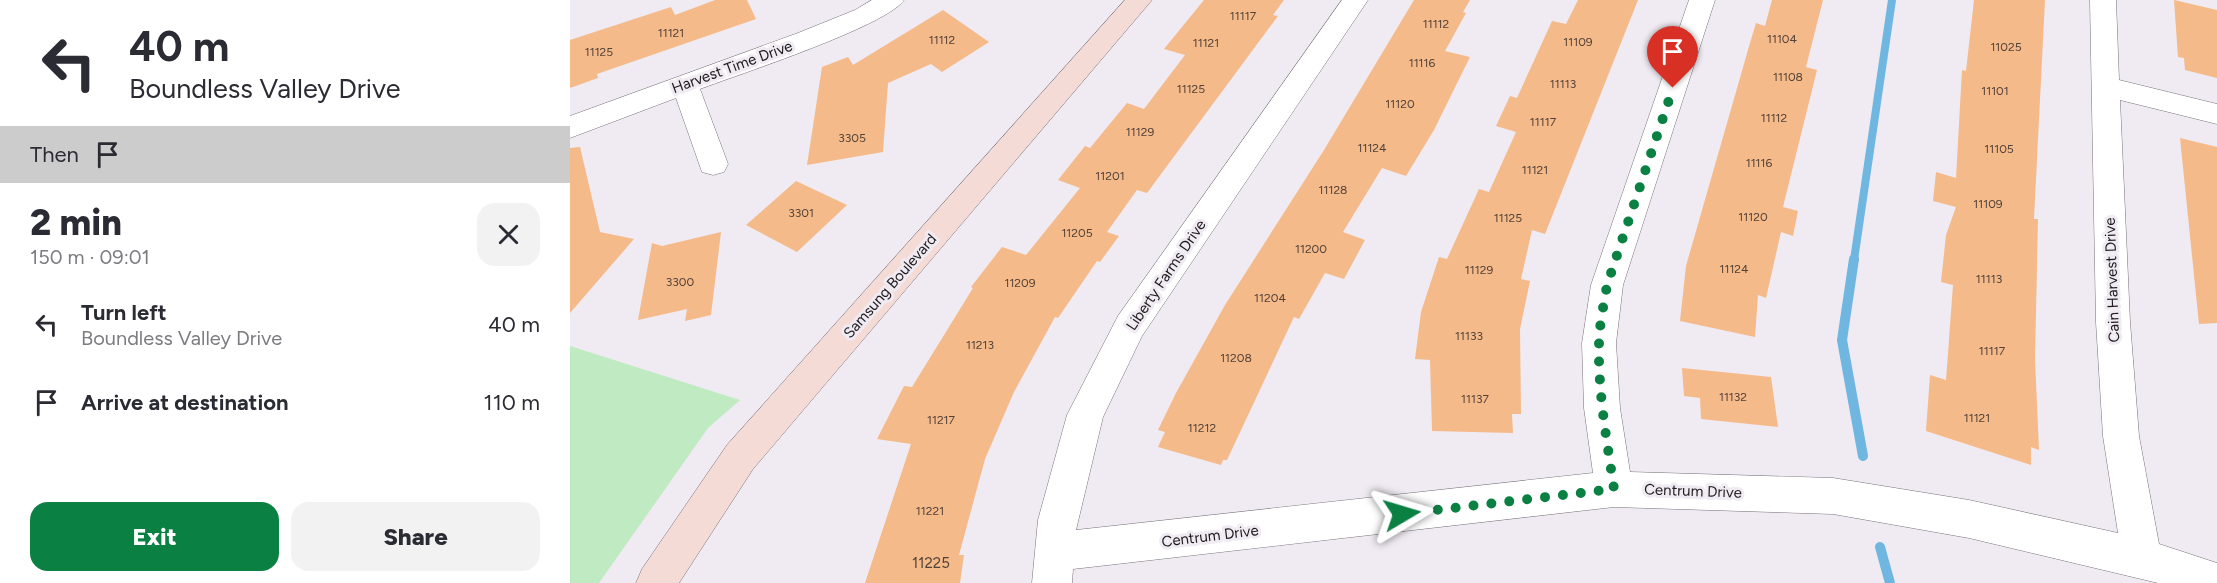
<!DOCTYPE html>
<meta charset="utf-8">
<style>
:root{--surface:#fff;--page:#f2f2f3;--text:#2b2b33;--muted:#7c7c81;--accent:#0b8043}
body{margin:0;font-family:Figtree,sans-serif;background:var(--page);color:var(--text);height:100vh;display:flex;flex-direction:column;font-size:22px;white-space:nowrap}
*{box-sizing:border-box;margin:0}
p{font-size:20px;color:var(--muted)}
.icon{flex:none;width:33px;height:33px;fill:none;stroke:currentColor;stroke-width:2;stroke-linecap:round;stroke-linejoin:round}
.map{position:relative;flex:1;overflow:hidden}
.details{display:flex;flex-direction:column;background:var(--surface);width:570px}
.details>*{flex:none}
.banner{background:#fff;color:var(--text);overflow:hidden}
.pin{position:absolute;display:grid;place-items:center;width:51px;height:51px;color:#fff;margin:-62px -26px;border-radius:50% 50% 50% 0;rotate:-45deg;box-shadow:0 0 6px #0007}
.pin .icon{rotate:45deg}
.me{position:absolute;width:66px;margin:-33px;rotate:83deg;stroke-linejoin:round;filter:drop-shadow(0 0 4px #0008)}
.turn{display:flex;align-items:center;gap:21px;height:126px;padding:0 30px;font-size:27px}
.turn .icon{width:78px;height:78px;stroke-width:2.5}
.turn b{display:block;font-size:42px;line-height:51px}
.then{display:flex;align-items:center;height:57px;padding:0 30px;background:#0003;gap:12px;font-size:22px}
.round{display:grid;place-items:center;flex:none;width:63px;height:63px;border-radius:18px;background:var(--page)}
.head{display:flex;align-items:center;justify-content:space-between;height:102px;padding:0 30px}
h1{font-size:36px;font-weight:800;line-height:45px}
.cta{display:flex;gap:12px;margin-top:auto;padding:12px 30px}
.cta a{flex:1;height:69px;border-radius:18px;background:var(--accent);color:#fff;font-size:24px;font-weight:800;line-height:69px;text-align:center}
.cta a+a{background:var(--page);color:var(--text)}
ul{padding:0;list-style:none}
li{display:flex;align-items:center;gap:18px;height:78px;padding:0 30px}
li div{flex:1}
li b{display:block;font-size:22px}
li em{font-style:normal}
main{display:flex;flex:1;min-height:0}
.map>svg:first-child{display:block}
.green{fill:#c0ebc2}
.lines{fill:none;stroke-linecap:round;stroke-linejoin:round}
.stream-far1{stroke:#6fb6e0;stroke-width:8}
.stream{stroke:#6fb6e0;stroke-width:10}
.building{fill:#f5ba89}
.street-casing{stroke:#787279;stroke-width:1}
.secondary-casing{stroke:#787279;stroke-width:1}
.street{fill:#fff;fill-rule:evenodd}
.secondary{fill:#f5dbd5;fill-rule:evenodd}
.route{stroke:#0b8043;stroke-width:10;stroke-dasharray:0 18}
.labels{text-anchor:middle;dominant-baseline:central;stroke-width:6;stroke-linejoin:round;paint-order:stroke}
.number-label{font-size:12px;fill:#534238}
.street-label{font-size:15px;fill:#1d1a1d;stroke:#f0eaf2}
.near-number-label{font-size:15px;fill:#534238}
</style>
<main>
<section class="details">
<div class="banner">
<div class="turn"><svg class="icon" aria-label="left" viewBox="0 0 24 24"><path d="M17 20v-9H6M10 6l-5 5 5 5"/></svg><div><b>40 m</b>Boundless Valley Drive</div></div>
<div class="then">Then<svg class="icon" aria-label="arrive" viewBox="0 0 24 24"><path d="M6 21V4h12l-3 4 3 4H6"/></svg></div>
</div>
<div class="head"><div><h1>2 min</h1><p>150 m · 09:01</p></div><a class="round"><svg class="icon" aria-label="close" viewBox="0 0 24 24"><path d="M6 6l12 12M18 6L6 18"/></svg></a></div>
<ul>
<li><svg class="icon" aria-label="left" viewBox="0 0 24 24"><path d="M17 20v-9H6M10 6l-5 5 5 5"/></svg><div><b>Turn left</b><p>Boundless Valley Drive</p></div><em>40 m</em></li>
<li><svg class="icon" aria-label="arrive" viewBox="0 0 24 24"><path d="M6 21V4h12l-3 4 3 4H6"/></svg><div><b>Arrive at destination</b></div><em>110 m</em></li>
</ul>
<div class="cta"><a>Exit</a><a>Share</a></div>
</section>
<div class="map">
<svg width="1647" height="583" viewBox="0 0 1647 583">
<rect width="100%" height="100%" fill="#f0eaf2"/>
<path class="green" d="M 0,346 L 170,400 L 138,428 L 29,583 L 0,583 Z"/>
<g class="lines">
<path class="stream-far1" d="M 1284,260 L 1322,0"/>
<g class="stream">
<path d="M 1284,259 L 1272,340 L 1293,456"/>
<path d="M 1310,547 L 1320,583"/>
</g>
</g>
<g class="building">
<path d="M 145,0 L 177,0 L 186,19 L 27,74 L 28,78 L 0,88 L 0,40 L 101,7 L 105,15 Z"/>
<path d="M 634,0 L 714,0 L 703,15 L 708,16 L 577,193 L 567,190 L 537,232 L 549,236 L 530,262 L 527,261 L 488,318 L 485,317 L 444,392 L 415,459 L 389,555 L 394,555 L 390,583 L 295,583 L 341,444 L 307,439 L 334,386 L 342,387 L 403,288 L 401,287 L 432,247 L 456,255 L 510,188 L 488,180 L 515,146 L 520,148 L 557,103 L 574,109 L 615,55 L 594,49 Z"/>
<path d="M 844,0 L 900,0 L 893,12 L 896,13 L 875,51 L 900,57 L 864,130 L 836,176 L 812,168 L 773,232 L 795,240 L 774,279 L 755,273 L 729,319 L 724,317 L 657,460 L 653,460 L 651,465 L 588,447 L 595,432 L 588,430 L 606,393 L 655,305 L 754,150 Z"/>
<path d="M 1008,0 L 1068,0 L 975,234 L 962,230 L 951,279 L 960,281 L 950,329 L 951,414 L 942,414 L 943,433 L 862,431 L 860,360 L 845,359 L 851,312 L 869,257 L 877,259 L 909,189 L 919,192 L 946,132 L 926,126 L 940,96 L 947,98 L 982,21 L 996,24 Z"/>
<path d="M 1202,0 L 1253,0 L 1236,67 L 1247,70 L 1213,207 L 1228,211 L 1223,236 L 1211,232 L 1196,298 L 1188,295 L 1185,337 L 1110,321 L 1116,266 L 1180,43 L 1186,23 L 1195,26 Z"/>
<path d="M 1404,0 L 1475,0 L 1464,219 L 1468,219 L 1465,359 L 1469,450 L 1461,447 L 1461,465 L 1356,431 L 1360,375 L 1376,380 L 1383,285 L 1371,282 L 1376,235 L 1386,207 L 1363,201 L 1366,172 L 1386,178 L 1392,70 L 1396,71 Z"/>
<path d="M 1604,0 L 1647,10 L 1647,78 L 1615,70 L 1614,58 L 1608,57 Z"/>
<path d="M 373,10 L 419,42 L 372,72 L 361,64 L 318,83 L 313,152 L 237,165 L 252,67 L 278,57 L 283,65 Z"/>
<path d="M 1610,138 L 1647,147 L 1647,323 L 1629,324 Z"/>
<path d="M 10,147 L 30,232 L 64,239 L 0,313 L 0,148 Z"/>
<path d="M 226,181 L 277,205 L 227,252 L 176,225 Z"/>
<path d="M 151,232 L 141,315 L 115,321 L 117,309 L 68,320 L 82,243 L 92,246 Z"/>
<path d="M 1112,368 L 1201,377 L 1208,427 L 1131,419 L 1130,398 L 1114,396 Z"/>
</g>
<g class="lines">
<defs>
<g id="street">
<path d="M 302,0 L 334,0 C 317,26 167,75 130,89 L 158,164 L 154,172 L 143,175 L 132,172 L 106,98 L 0,138 L 0,116 L 228,33 L 285,10 Z"/>
<path d="M 772,0 L 798,0 L 572,336 L 533,417 L 506,530 L 1023,473 L 1014,408 L 1012,343 L 1021,285 L 1119,0 L 1145,0 L 1053,285 L 1046,343 L 1050,408 L 1060,472 L 1263,478 L 1399,500 L 1548,533 L 1533,436 L 1526,322 L 1520,0 L 1546,0 L 1549,80 L 1647,104 L 1647,124 L 1550,100 L 1560,322 L 1569,436 L 1589,544 L 1647,563 L 1647,583 L 1588,583 L 1399,538 L 1263,514 L 1044,507 L 503,569 L 502,583 L 462,583 L 468,520 L 497,415 L 548,316 Z"/>
</g>
<path id="secondary" d="M 555,0 L 582,0 L 183,469 L 109,583 L 66,583 L 72,569 L 157,445 Z"/>
</defs>
<use href="#street" class="street-casing"/>
<use href="#secondary" class="secondary-casing"/>
<use href="#street" class="street"/>
<use href="#secondary" class="secondary"/>
</g>
<g class="lines">
<path class="route" d="M 832,514 L 1044,489 C 1037,441 1028,393 1029,345 C 1029,325 1034,304 1037,285 L 1103,88"/>
</g>
<g class="labels">
<g class="number-label">
<text x="673" y="16">11117</text>
<text x="866" y="24">11112</text>
<text x="101" y="33">11121</text>
<text x="1212" y="39">11104</text>
<text x="372" y="40">11112</text>
<text x="1008" y="42">11109</text>
<text x="636" y="43">11121</text>
<text x="1436" y="47">11025</text>
<text x="29" y="52">11125</text>
<text x="852" y="63">11116</text>
<text x="1218" y="77">11108</text>
<text x="993" y="84">11113</text>
<text x="621" y="89">11125</text>
<text x="1425" y="91">11101</text>
<text x="830" y="104">11120</text>
<text x="1204" y="118">11112</text>
<text x="973" y="122">11117</text>
<text x="570" y="132">11129</text>
<text x="282" y="138">3305</text>
<text x="802" y="148">11124</text>
<text x="1429" y="149">11105</text>
<text x="1189" y="163">11116</text>
<text x="965" y="170">11121</text>
<text x="540" y="176">11201</text>
<text x="763" y="190">11128</text>
<text x="1418" y="204">11109</text>
<text x="231" y="213">3301</text>
<text x="1183" y="217">11120</text>
<text x="938" y="218">11125</text>
<text x="507" y="233">11205</text>
<text x="741" y="249">11200</text>
<text x="1164" y="269">11124</text>
<text x="909" y="270">11129</text>
<text x="1419" y="279">11113</text>
<text x="110" y="282">3300</text>
<text x="450" y="283">11209</text>
<text x="700" y="298">11204</text>
<text x="899" y="336">11133</text>
<text x="410" y="345">11213</text>
<text x="1422" y="351">11117</text>
<text x="666" y="358">11208</text>
<text x="1163" y="397">11132</text>
<text x="905" y="399">11137</text>
<text x="1407" y="418">11121</text>
<text x="371" y="420">11217</text>
<text x="632" y="428">11212</text>
<text x="360" y="511">11221</text>
</g>
<g class="street-label">
<text transform="translate(162 67) rotate(-20)">Harvest Time Drive</text>
<text transform="translate(596 275) rotate(-56)">Liberty Farms Drive</text>
<text transform="translate(1542 280) rotate(-92)">Cain Harvest Drive</text>
<text transform="translate(320 286) rotate(-49)">Samsung Boulevard</text>
<text transform="translate(1123 491) rotate(2)">Centrum Drive</text>
<text transform="translate(640 536) rotate(-7)">Centrum Drive</text>
</g>
<g class="near-number-label">
<text x="361" y="563">11225</text>
</g>
</g>
</svg>
<div class="pin" style="left:1103px;top:88px;background:#d93025"><svg class="icon" aria-label="arrive" viewBox="0 0 24 24"><path d="M6 21V4h12l-3 4 3 4H6"/></svg></div>
<svg class="me" style="left:832px;top:514px" viewBox="-20 -20 40 40"><path d="M0-17L14 15 0 8-14 15z" fill="#0b8043" stroke="#fff" stroke-width="4"/></svg>
</div>
</main>
